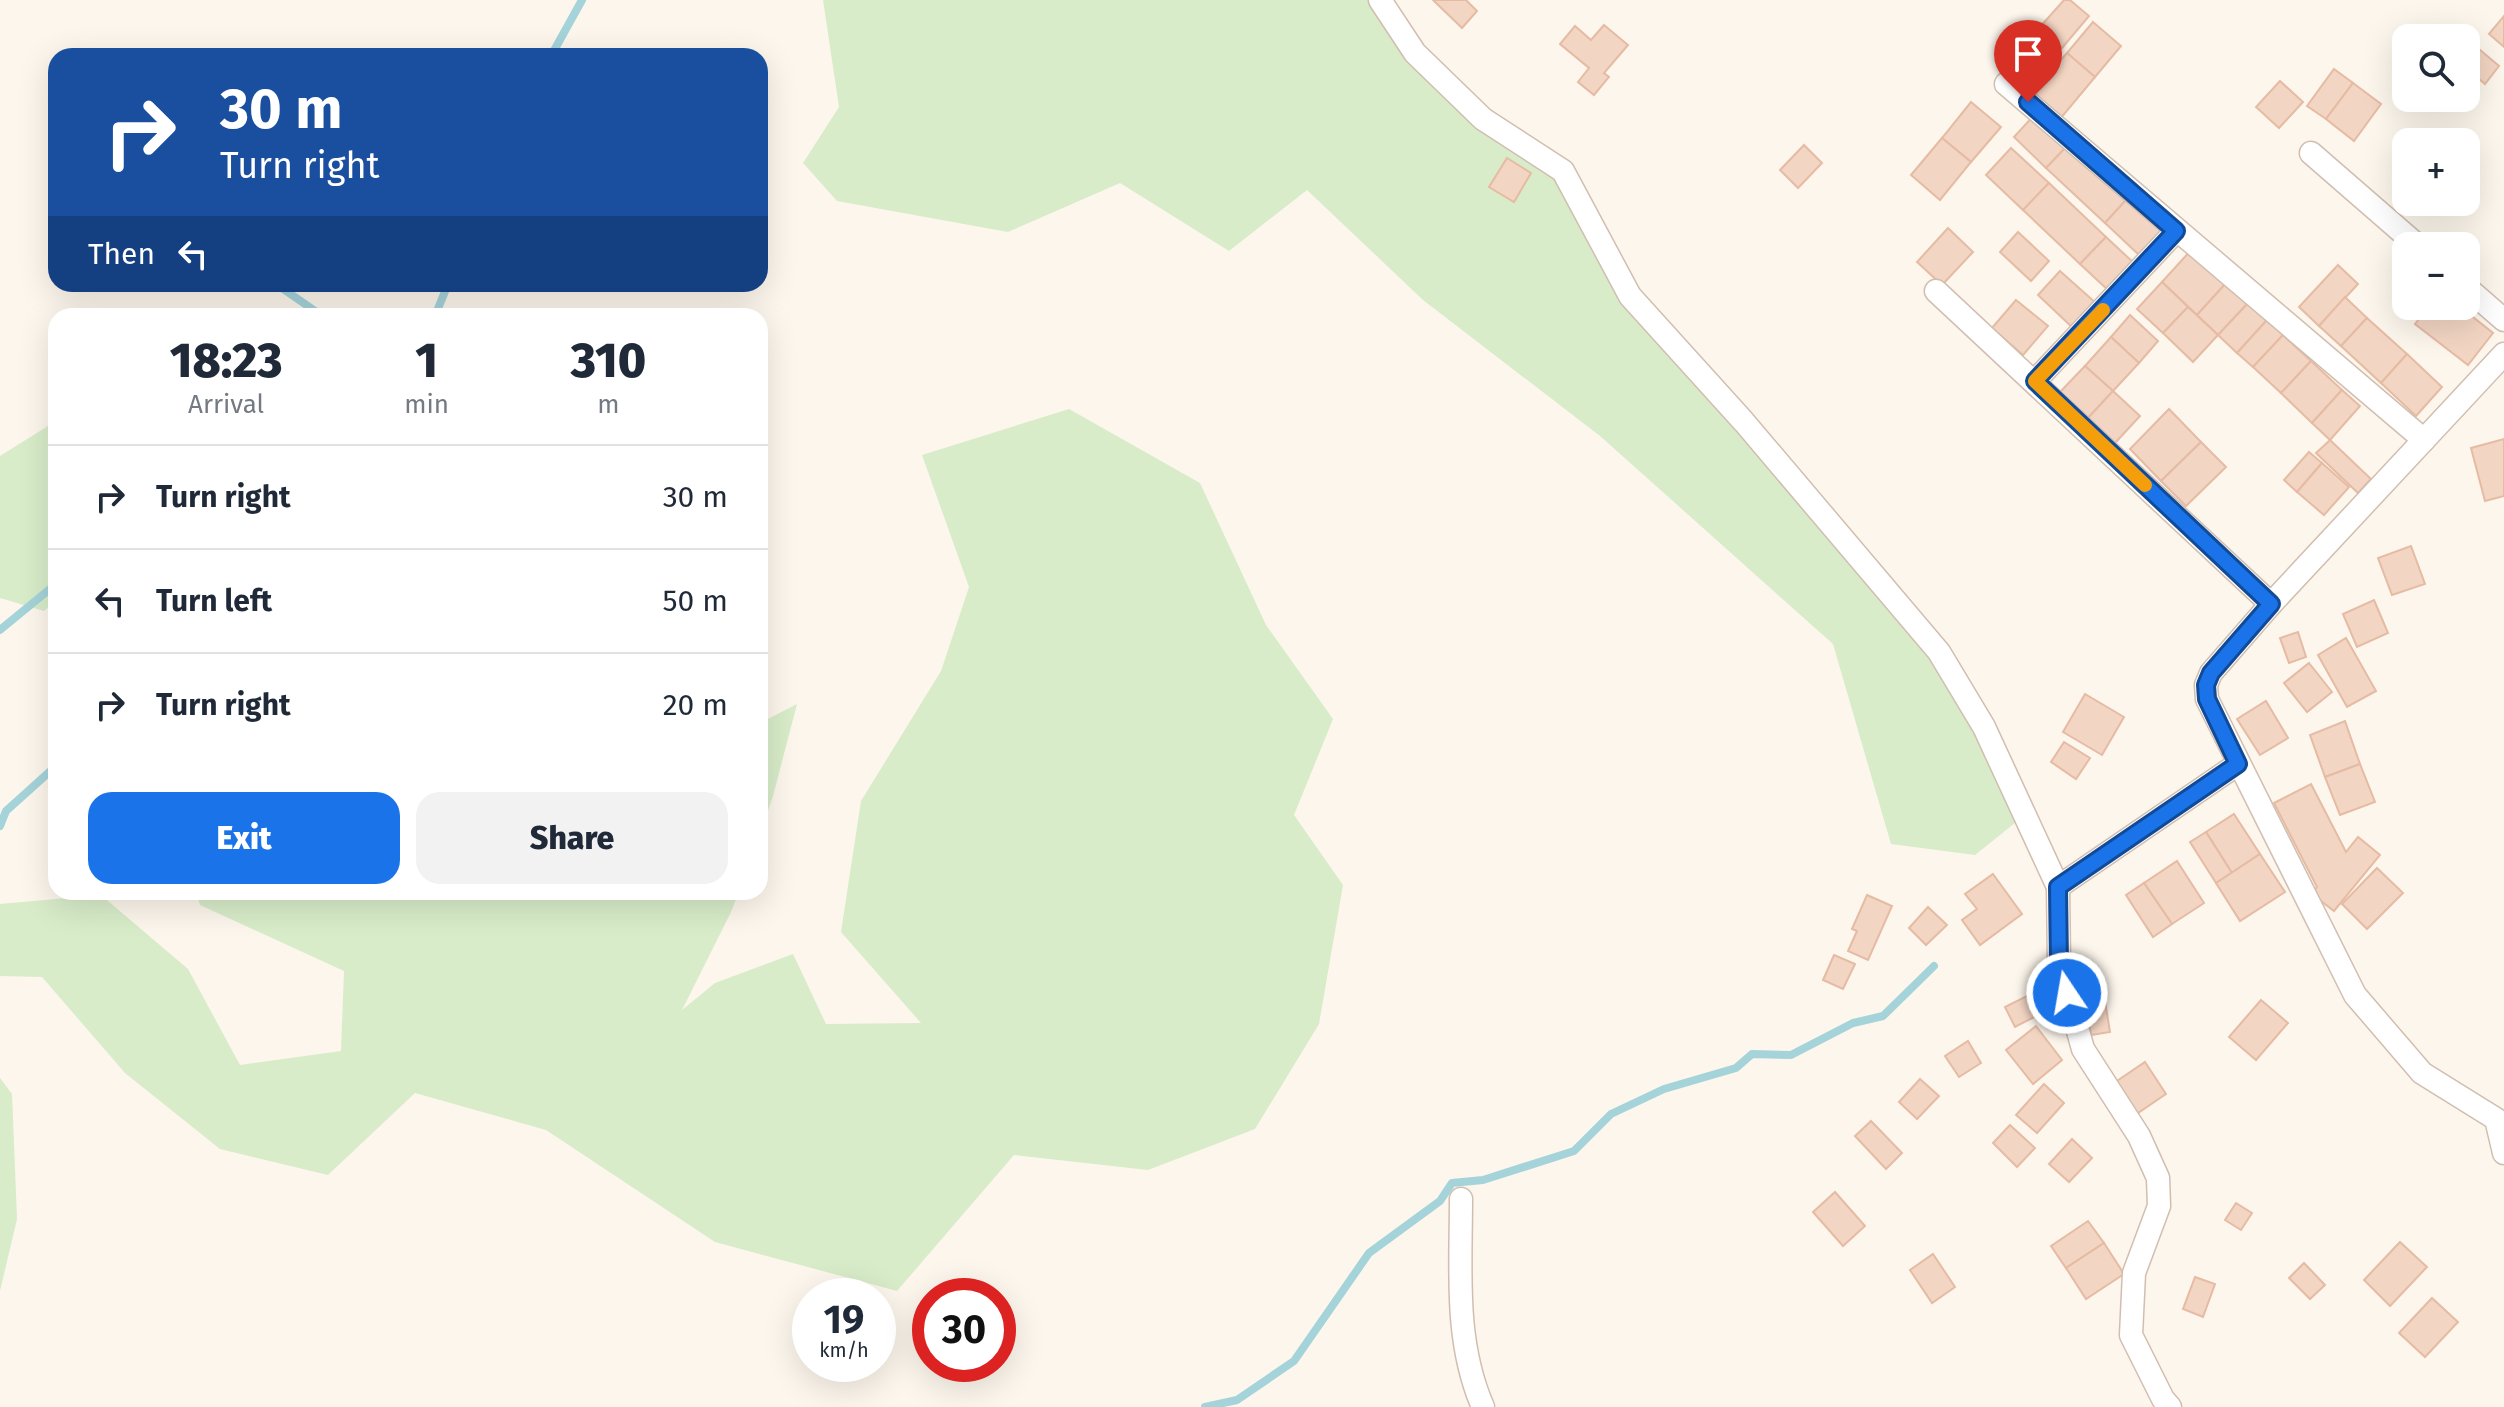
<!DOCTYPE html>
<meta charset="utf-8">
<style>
:root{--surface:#fff;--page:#f2f2f3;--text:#1f2937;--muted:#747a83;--line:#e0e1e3;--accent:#1a73e8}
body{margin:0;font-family:"Fira Sans",sans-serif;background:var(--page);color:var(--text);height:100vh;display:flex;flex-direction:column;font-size:30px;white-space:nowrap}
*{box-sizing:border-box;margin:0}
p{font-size:26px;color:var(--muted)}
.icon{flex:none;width:44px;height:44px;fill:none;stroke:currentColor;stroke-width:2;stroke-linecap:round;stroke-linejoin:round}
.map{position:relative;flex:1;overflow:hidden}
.side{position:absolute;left:48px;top:308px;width:720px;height:592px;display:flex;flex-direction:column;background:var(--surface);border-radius:24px;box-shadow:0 8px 32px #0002}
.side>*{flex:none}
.banner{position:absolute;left:48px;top:48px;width:720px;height:244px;border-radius:24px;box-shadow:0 8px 32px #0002;background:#1a4fa0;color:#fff;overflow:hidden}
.fabs{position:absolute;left:2392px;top:24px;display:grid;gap:16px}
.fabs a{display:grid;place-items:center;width:88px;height:88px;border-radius:16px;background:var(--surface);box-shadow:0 8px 32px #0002;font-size:40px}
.speed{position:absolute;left:792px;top:1278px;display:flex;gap:16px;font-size:40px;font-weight:700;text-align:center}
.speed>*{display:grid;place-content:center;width:104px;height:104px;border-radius:50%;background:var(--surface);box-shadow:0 8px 32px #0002;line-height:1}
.speed small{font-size:20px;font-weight:400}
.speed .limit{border:12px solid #d22;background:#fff;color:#111}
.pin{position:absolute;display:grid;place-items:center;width:68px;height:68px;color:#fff;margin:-82px -34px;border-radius:50% 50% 50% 0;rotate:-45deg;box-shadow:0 0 8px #0007}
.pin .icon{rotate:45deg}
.me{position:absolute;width:88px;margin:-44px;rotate:348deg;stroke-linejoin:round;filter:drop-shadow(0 0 6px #0008)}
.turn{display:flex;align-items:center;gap:28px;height:168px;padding:0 40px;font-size:36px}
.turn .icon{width:104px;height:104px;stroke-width:2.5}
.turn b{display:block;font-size:56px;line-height:68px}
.then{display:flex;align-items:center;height:76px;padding:0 40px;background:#0003;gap:16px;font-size:30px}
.eta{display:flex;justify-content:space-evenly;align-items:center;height:136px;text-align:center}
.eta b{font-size:48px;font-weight:800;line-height:56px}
.cta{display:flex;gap:16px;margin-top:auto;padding:16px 40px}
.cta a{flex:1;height:92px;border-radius:24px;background:var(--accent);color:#fff;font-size:32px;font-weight:800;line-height:92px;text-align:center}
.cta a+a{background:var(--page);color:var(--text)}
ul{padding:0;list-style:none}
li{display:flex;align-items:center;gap:24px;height:104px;padding:0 40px;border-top:2px solid var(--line)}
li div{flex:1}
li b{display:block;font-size:30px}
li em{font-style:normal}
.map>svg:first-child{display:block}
.green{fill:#d8ecc9}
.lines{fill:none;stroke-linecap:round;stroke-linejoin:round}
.stream{stroke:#a5d3da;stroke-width:8}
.building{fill:#f3d5c3;stroke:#e6bba3;stroke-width:2}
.minor-casing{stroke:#d1beb0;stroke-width:25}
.minor{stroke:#fff;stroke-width:22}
.route-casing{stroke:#114b97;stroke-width:20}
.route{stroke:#1a73e8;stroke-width:14}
.slow{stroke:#f59e0b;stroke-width:14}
</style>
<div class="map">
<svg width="2504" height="1407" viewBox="0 0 2504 1407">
<rect width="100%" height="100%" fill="#fdf6ec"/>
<g class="green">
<path d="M 823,0 L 1380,0 L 1415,53 L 1563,171 L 1630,296 L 1939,652 L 2025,815 L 1975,855 L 1891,844 L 1833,644 L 1600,436 L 1423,300 L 1307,190 L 1229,251 L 1120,183 L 1008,232 L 837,201 L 803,163 L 839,107 Z"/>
<path d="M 1069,409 L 1200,483 L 1266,625 L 1333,719 L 1294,815 L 1343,885 L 1319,1024 L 1255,1129 L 1148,1170 L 1014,1155 L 897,1291 L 715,1242 L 546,1130 L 415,1093 L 328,1175 L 220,1149 L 125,1073 L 42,977 L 0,976 L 0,904 L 101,895 L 188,969 L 240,1065 L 341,1051 L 344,971 L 200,905 L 196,892 L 739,892 L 731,912 L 682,1010 L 715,983 L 793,954 L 826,1024 L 921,1023 L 841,932 L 861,801 L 941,671 L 969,587 L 922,455 Z"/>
<path d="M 56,421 L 56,600 L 44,611 L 0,598 L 0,456 Z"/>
<path d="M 797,704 L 773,796 L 760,833 L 760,723 Z"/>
<path d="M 0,1078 L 12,1094 L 17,1219 L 0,1291 Z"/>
</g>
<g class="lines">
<g class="stream">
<path d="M 551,56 L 582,0"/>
<path d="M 276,284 L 318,313 L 333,316"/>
<path d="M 435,316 L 448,284"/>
<path d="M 0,630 L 56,584"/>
<path d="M 0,826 L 6,811 L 56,766"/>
<path d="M 1205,1407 L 1237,1400 L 1294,1361 L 1369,1253 L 1440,1201 L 1452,1183 L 1483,1180 L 1574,1151 L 1611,1114 L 1664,1089 L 1736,1068 L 1752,1054 L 1791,1055 L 1853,1023 L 1883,1016 L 1934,966"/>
</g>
</g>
<g class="building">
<path d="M 1433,0 L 1466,0 L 1477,11 L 1462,28 Z"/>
<path d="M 2064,0 L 2070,0 L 2089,16 L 2062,48 L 2039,28 Z"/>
<path d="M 2504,16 L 2504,47 L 2489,34 Z"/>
<path d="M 2093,22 L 2121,46 L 2095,77 L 2067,53 Z"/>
<path d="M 1604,25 L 1628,45 L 1604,73 L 1609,77 L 1594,95 L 1578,82 L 1589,68 L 1560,44 L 1575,26 L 1591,40 Z"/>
<path d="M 2473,44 L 2499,66 L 2485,84 L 2466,68 L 2466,52 Z"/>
<path d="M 2037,45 L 2058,63 L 2067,53 L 2095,77 L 2060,119 L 2010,77 Z"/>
<path d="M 2334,69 L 2353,83 L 2326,119 L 2307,106 Z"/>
<path d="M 2280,81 L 2303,102 L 2279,128 L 2256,107 Z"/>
<path d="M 2353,83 L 2381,104 L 2354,141 L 2326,119 Z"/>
<path d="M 1971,102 L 2001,127 L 1971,162 L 1942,138 Z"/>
<path d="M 2036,113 L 2069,144 L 2046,168 L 2014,137 Z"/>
<path d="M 1942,138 L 1971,162 L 1940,200 L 1911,175 Z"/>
<path d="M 2069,144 L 2127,199 L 2105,223 L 2046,168 Z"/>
<path d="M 1804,145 L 1822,163 L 1798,188 L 1780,170 Z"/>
<path d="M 2011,148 L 2049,183 L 2023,210 L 1986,175 Z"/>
<path d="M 1507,158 L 1531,173 L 1514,202 L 1489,187 Z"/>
<path d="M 2049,183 L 2106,237 L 2080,264 L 2023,210 Z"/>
<path d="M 2127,199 L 2161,231 L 2139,255 L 2105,223 Z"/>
<path d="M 1948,228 L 1973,252 L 1942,285 L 1917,262 Z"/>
<path d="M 2018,232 L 2049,261 L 2031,281 L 2000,252 Z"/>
<path d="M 2106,237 L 2135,264 L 2109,291 L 2080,264 Z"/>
<path d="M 2192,249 L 2227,282 L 2197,315 L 2162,282 Z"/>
<path d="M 2338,265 L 2358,284 L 2319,326 L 2299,307 Z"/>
<path d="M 2060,271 L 2097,304 L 2074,329 L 2038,295 Z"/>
<path d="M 2162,282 L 2188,307 L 2163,333 L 2137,309 Z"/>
<path d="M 2227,282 L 2249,302 L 2218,335 L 2197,315 Z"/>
<path d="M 2345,297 L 2367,318 L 2341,346 L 2319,326 Z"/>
<path d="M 2016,300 L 2048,326 L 2023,355 L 1992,328 Z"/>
<path d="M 2249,302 L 2267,320 L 2237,353 L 2218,335 Z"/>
<path d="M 2429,306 L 2459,306 L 2493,333 L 2468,365 L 2415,324 Z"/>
<path d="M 2188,307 L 2218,335 L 2193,362 L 2163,333 Z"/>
<path d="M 2130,315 L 2158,341 L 2139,363 L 2111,337 Z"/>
<path d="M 2367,318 L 2407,354 L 2381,383 L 2341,346 Z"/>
<path d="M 2267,320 L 2283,335 L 2253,367 L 2237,353 Z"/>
<path d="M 2283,335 L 2311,361 L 2281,393 L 2253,367 Z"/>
<path d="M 2111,337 L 2139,363 L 2113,391 L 2085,366 Z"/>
<path d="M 2407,354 L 2442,387 L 2416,416 L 2381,383 Z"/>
<path d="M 2311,361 L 2342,390 L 2312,423 L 2281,393 Z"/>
<path d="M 2085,366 L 2113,391 L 2088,418 L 2060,392 Z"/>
<path d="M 2342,390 L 2360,406 L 2330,440 L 2312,423 Z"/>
<path d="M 2113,391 L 2140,416 L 2115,443 L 2088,418 Z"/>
<path d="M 2169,409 L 2201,442 L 2161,481 L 2130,449 Z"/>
<path d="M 2504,439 L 2504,496 L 2485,501 L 2471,448 Z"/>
<path d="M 2330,440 L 2371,479 L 2358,493 L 2316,453 Z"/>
<path d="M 2201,442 L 2226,467 L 2186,506 L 2161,481 Z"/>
<path d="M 2309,452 L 2322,463 L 2297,492 L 2284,480 Z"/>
<path d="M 2322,463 L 2349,487 L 2324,515 L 2297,492 Z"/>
<path d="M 2411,546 L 2425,584 L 2392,595 L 2378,558 Z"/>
<path d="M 2374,600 L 2388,633 L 2357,647 L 2343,614 Z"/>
<path d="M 2298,632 L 2306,657 L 2289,663 L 2280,638 Z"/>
<path d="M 2346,638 L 2376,691 L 2347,707 L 2318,655 Z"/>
<path d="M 2309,663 L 2332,692 L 2307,712 L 2284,683 Z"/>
<path d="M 2085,694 L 2124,717 L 2102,755 L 2063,732 Z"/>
<path d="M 2266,701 L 2288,738 L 2260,755 L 2237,719 Z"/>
<path d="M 2345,721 L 2360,764 L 2325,777 L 2310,735 Z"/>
<path d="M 2064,742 L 2090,758 L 2076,779 L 2051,762 Z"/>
<path d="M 2360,764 L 2375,802 L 2340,815 L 2325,777 Z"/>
<path d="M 2311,784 L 2346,852 L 2358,837 L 2380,855 L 2334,911 L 2312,894 L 2317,887 L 2274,803 Z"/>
<path d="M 2234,814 L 2260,854 L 2232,873 L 2206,832 Z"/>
<path d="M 2206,832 L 2232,873 L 2216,883 L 2190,842 Z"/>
<path d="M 2260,854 L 2285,892 L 2240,921 L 2216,883 Z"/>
<path d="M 2177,861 L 2204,903 L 2172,924 L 2144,883 Z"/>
<path d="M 2377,868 L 2403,893 L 2367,929 L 2342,904 Z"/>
<path d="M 1993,874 L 2022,914 L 1980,945 L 1962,920 L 1977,909 L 1965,894 Z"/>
<path d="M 2144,883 L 2172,924 L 2153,937 L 2126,895 Z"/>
<path d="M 1867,895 L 1892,906 L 1868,960 L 1848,951 L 1857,931 L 1852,929 Z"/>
<path d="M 1928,907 L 1947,925 L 1926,945 L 1909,928 Z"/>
<path d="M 1834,955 L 1855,964 L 1843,989 L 1823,980 Z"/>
<path d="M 2103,989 L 2110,1032 L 2091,1035 L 2085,992 Z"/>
<path d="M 2035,992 L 2044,1012 L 2015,1027 L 2005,1007 Z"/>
<path d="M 2261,1000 L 2288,1023 L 2256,1060 L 2229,1037 Z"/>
<path d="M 2036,1026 L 2062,1060 L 2033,1084 L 2006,1050 Z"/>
<path d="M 1968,1041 L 1981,1063 L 1959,1077 L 1945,1056 Z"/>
<path d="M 2145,1062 L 2166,1094 L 2135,1115 L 2114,1083 Z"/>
<path d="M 1920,1079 L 1939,1096 L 1917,1119 L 1899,1102 Z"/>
<path d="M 2044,1084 L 2064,1103 L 2037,1133 L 2016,1115 Z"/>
<path d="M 1871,1121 L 1902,1153 L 1886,1169 L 1855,1136 Z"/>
<path d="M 2010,1125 L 2035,1148 L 2017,1167 L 1993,1143 Z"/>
<path d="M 2072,1139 L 2092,1158 L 2069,1182 L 2049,1164 Z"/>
<path d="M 1835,1192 L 1865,1226 L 1843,1246 L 1813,1212 Z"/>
<path d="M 2236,1203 L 2252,1213 L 2241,1230 L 2225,1220 Z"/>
<path d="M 2088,1221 L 2104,1243 L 2066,1268 L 2051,1246 Z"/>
<path d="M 2400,1242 L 2427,1267 L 2390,1306 L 2364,1280 Z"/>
<path d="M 2104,1243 L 2124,1274 L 2086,1299 L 2066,1268 Z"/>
<path d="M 1933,1254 L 1955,1287 L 1932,1303 L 1910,1270 Z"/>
<path d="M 2304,1263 L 2325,1285 L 2310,1299 L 2289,1278 Z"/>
<path d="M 2195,1277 L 2215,1284 L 2203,1317 L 2183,1309 Z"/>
<path d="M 2432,1298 L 2458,1322 L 2425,1357 L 2399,1333 Z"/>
</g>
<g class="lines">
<defs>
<g id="minor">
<path d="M 1380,0 L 1415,53 L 1483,119 L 1563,171 L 1630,296 L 1744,422 L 1939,652 L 1984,727 L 2058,887 L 2059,964 L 2083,1049 L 2139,1136 L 2158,1178 L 2159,1206 L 2134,1273 L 2131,1335 L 2163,1399 L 2170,1407"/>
<path d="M 2006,84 L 2424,440"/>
<path d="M 2311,153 L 2418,246"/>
<path d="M 2466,287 L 2504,320"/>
<path d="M 1936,291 L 2271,604"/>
<path d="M 2504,354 L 2271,604 L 2211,673 L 2206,685 L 2207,699 L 2355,995 L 2422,1073 L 2496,1119 L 2504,1153"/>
<path d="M 2035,381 L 2176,231"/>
<path d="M 2058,887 L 2238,764"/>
<path d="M 1461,1199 C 1461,1269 1454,1341 1483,1407"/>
</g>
</defs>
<use href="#minor" class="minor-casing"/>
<use href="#minor" class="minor"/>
</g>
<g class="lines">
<defs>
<path id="route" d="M 2028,102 L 2176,231 L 2035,381 L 2271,604 L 2211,673 L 2206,685 L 2207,699 L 2238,764 L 2058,887 L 2059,964 L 2067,993"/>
</defs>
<use href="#route" class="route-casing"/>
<use href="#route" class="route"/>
<path class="slow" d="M 2103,310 L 2035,381 L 2145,485"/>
</g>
</svg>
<div class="fabs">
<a><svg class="icon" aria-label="search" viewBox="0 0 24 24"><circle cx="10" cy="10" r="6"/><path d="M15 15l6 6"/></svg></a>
<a>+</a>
<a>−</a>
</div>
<div class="speed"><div>19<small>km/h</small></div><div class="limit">30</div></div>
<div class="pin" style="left:2028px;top:102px;background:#d93025"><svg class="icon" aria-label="arrive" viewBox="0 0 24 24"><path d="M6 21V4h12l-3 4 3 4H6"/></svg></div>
<svg class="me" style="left:2067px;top:993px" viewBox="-20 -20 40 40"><circle r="17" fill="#1a73e8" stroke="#fff" stroke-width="3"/><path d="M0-11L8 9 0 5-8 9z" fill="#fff"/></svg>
<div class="banner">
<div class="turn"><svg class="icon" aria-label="right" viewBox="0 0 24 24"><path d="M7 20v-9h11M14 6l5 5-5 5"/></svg><div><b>30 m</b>Turn right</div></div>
<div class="then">Then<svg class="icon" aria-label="left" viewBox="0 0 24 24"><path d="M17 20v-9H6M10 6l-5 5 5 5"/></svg></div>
</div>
<section class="side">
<div class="eta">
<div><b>18:23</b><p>Arrival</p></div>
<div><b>1</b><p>min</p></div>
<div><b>310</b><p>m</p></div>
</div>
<ul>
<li><svg class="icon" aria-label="right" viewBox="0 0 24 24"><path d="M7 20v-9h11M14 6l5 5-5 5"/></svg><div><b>Turn right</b></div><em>30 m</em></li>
<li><svg class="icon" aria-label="left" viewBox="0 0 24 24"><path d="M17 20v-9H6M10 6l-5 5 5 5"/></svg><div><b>Turn left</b></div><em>50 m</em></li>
<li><svg class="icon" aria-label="right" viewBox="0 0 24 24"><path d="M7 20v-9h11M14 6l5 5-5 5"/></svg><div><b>Turn right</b></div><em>20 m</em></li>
</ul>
<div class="cta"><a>Exit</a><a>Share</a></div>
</section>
</div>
